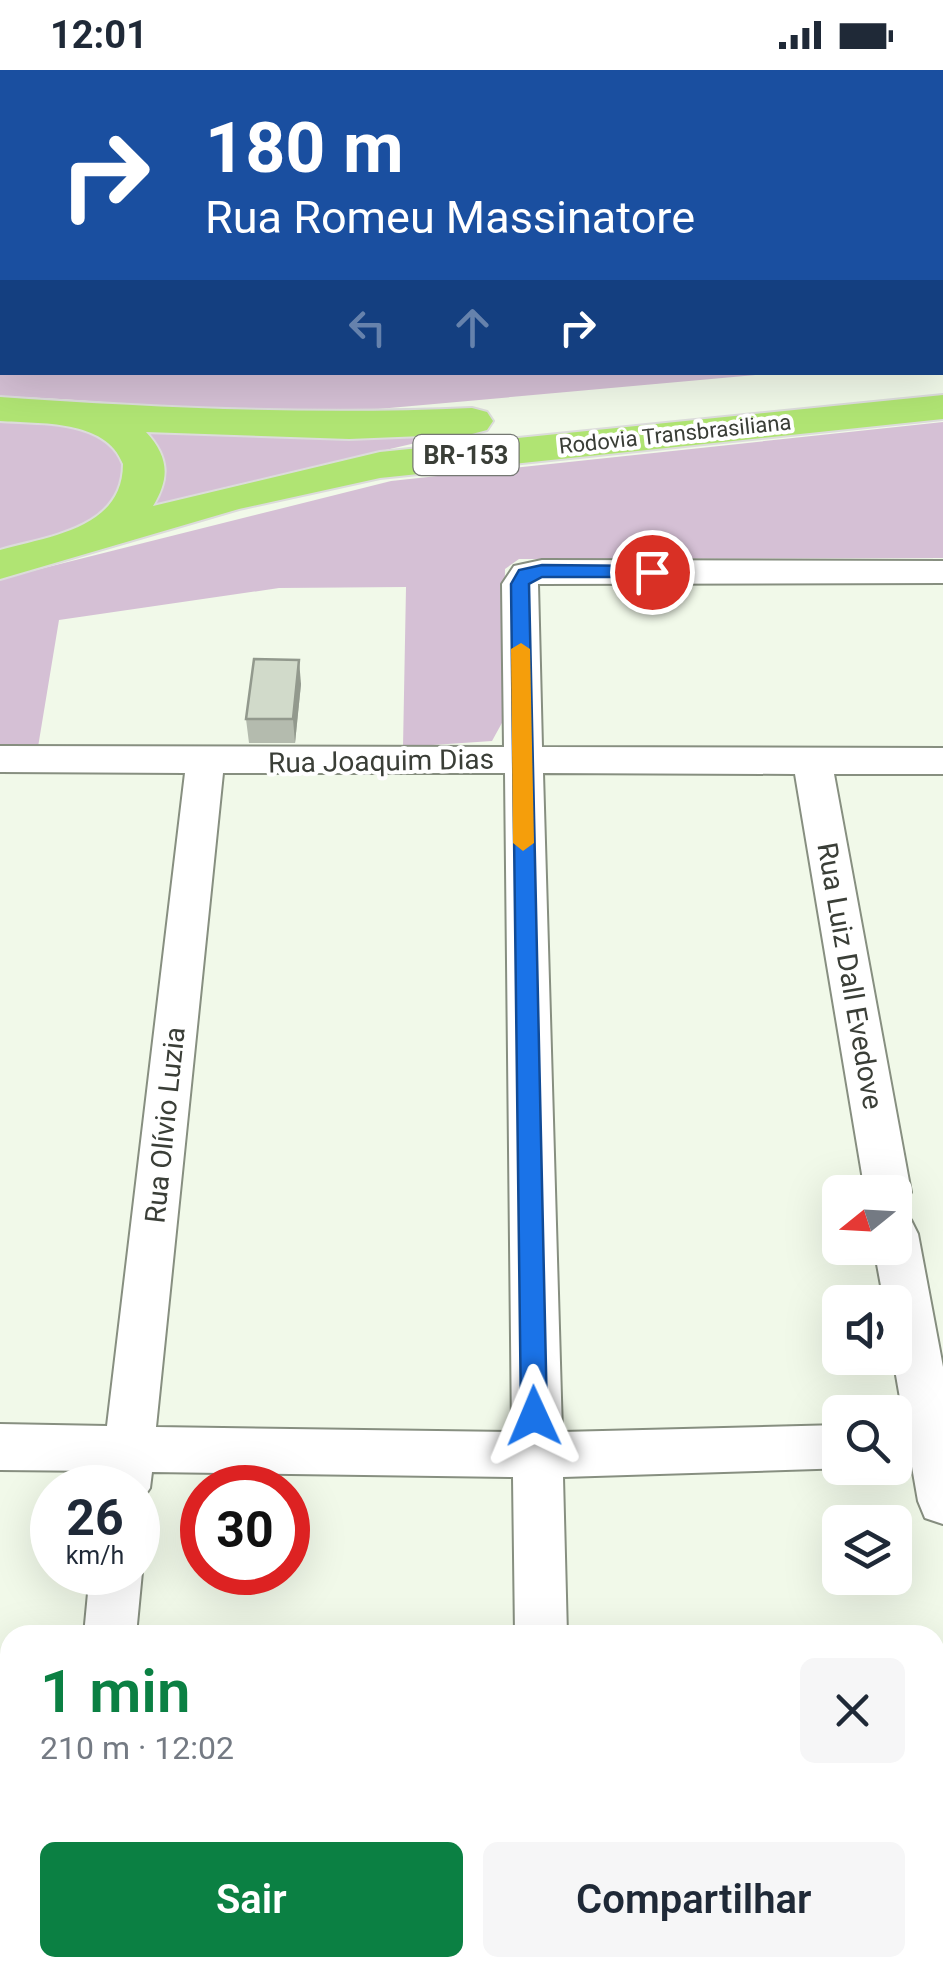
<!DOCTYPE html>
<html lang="pt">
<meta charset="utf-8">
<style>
:root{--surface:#fff;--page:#f6f6f7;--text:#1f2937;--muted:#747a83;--accent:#0b8043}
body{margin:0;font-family:Roboto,sans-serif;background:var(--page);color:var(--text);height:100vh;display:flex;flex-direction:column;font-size:38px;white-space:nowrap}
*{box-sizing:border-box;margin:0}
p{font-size:32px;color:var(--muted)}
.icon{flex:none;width:55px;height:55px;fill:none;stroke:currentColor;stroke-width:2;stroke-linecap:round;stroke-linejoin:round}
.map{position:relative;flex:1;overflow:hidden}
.details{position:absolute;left:0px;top:1555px;width:945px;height:352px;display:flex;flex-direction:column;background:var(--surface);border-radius:30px 30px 0 0;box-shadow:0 10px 40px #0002}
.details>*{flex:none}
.banner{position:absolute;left:0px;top:0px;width:945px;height:305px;box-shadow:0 10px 40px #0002;background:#1a4fa0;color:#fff;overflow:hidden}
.needle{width:65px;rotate:252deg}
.fabs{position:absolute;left:822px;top:1105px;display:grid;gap:20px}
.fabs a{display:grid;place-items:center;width:90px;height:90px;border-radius:15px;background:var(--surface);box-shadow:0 10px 40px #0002;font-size:50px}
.speed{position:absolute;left:30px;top:1395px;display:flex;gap:20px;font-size:50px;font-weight:700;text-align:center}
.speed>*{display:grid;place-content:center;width:130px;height:130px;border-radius:50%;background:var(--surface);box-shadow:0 10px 40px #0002;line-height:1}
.speed small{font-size:25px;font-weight:400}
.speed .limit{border:15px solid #d22;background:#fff;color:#111}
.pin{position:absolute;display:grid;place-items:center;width:85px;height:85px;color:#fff;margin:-42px;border:5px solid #fff;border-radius:50%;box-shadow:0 2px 10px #0007}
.me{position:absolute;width:110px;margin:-55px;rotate:359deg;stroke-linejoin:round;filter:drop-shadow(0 0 8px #0008)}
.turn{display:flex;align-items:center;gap:35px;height:210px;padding:0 40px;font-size:45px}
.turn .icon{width:130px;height:130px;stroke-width:2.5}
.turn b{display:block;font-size:70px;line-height:85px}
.lanes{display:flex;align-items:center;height:95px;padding:0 40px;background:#0003;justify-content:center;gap:50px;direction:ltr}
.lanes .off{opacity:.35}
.round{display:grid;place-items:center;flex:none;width:105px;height:105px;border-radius:15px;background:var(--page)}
.head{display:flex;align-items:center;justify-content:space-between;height:170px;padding:0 40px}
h1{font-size:60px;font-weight:600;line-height:75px;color:var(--accent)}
.primary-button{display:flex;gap:20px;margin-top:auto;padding:20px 40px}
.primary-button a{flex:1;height:115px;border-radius:15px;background:var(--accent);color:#fff;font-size:40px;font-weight:600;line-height:115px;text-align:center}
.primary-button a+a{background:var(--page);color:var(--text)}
.status{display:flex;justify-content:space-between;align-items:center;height:70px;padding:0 50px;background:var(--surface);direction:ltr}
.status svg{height:28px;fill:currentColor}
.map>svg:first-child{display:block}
.green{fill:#d5c0d5}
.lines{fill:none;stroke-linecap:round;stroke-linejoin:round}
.minor-casing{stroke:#878f80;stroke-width:4}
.highway-casing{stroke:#dcdcdb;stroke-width:4}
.minor{fill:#fff;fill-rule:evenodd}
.highway{fill:#b0e473;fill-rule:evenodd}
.wall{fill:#b4bbae}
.shaded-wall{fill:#92998d}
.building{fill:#d1daca;stroke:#92998d;stroke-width:2.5}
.route{fill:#1a73e8;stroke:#114b97;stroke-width:2.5}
.slow{fill:#f59e0b}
.labels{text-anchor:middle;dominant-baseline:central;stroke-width:8;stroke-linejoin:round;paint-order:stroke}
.far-street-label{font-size:22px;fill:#3a3e37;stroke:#fff}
.shield{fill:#fff;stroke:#757873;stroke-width:2.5}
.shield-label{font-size:25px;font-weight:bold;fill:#3a3e37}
.street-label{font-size:28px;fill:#3a3e37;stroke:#fff}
</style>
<div class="status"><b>12:01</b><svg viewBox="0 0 49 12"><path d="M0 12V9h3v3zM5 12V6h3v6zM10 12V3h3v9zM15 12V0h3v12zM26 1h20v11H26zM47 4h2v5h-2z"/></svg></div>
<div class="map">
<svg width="943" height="1907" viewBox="0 0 943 1907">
<rect width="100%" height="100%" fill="#f1f9e9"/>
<g class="green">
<path d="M 30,302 L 779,303 L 322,344 C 214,343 108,330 0,326 L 0,305 Z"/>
<path d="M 0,351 L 85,355 L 114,366 L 134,398 L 104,454 L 0,485 Z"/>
<path d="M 943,352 L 943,488 L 519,489 L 505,499 L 503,651 L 492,671 L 403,677 L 406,517 L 279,518 L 59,550 L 38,677 L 0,677 L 0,509 L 391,411 Z"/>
<path d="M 135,357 L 437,368 L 223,418 L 147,444 Z"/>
</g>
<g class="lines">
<defs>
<g id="minor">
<path d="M 629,0 L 655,0 L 656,2 L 630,2 Z"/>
<rect x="942" y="45" width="1" height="16"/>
<rect x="0" y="49" width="2" height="16"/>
<path d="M 0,125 L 2,126 L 2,143 L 0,143 Z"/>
<rect x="942" y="192" width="1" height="18"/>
<rect x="0" y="279" width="2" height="18"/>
<path d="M 542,490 L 943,491 L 943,513 L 538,514 L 542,677 L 943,678 L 943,704 L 834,704 L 911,1122 L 904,1135 L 895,1138 L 895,1122 L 865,1122 L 795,704 L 543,703 L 562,1362 L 840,1355 L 840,1398 L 848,1398 L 563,1407 L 567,1565 L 515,1565 L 513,1407 L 152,1402 L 150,1418 L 138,1436 L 138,1418 L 100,1418 L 102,1401 L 0,1400 L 0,1354 L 107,1356 L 185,703 L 0,702 L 0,676 L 504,677 L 502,514 L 514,496 ZM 223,703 L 505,703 L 512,1362 L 156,1357 Z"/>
<path d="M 895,1145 L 911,1150 L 918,1164 L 943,1297 L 943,1454 L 925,1448 L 918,1431 L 893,1288 L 895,1232 L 884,1232 L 874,1178 L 895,1178 Z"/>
<path d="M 138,1492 L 142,1502 L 136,1565 L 84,1565 L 90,1502 L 138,1502 Z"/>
<path d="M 48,1898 L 106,1898 L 105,1907 L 47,1907 Z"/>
<path d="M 523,1898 L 581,1898 L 582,1907 L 524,1907 Z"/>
</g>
<path id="highway" d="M 943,325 L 943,349 L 380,408 L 239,439 L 0,509 L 0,480 C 49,466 123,459 123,394 C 106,349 40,354 0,351 L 0,327 C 158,338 314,345 472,338 L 487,342 L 493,351 L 487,360 L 472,364 L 349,369 L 146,362 C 169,387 170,408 153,436 L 380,382 Z"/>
</defs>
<use href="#minor" class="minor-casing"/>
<use href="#highway" class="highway-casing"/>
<use href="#minor" class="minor"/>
<use href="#highway" class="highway"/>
</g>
<path class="wall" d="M 301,614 L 295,673 L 249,673 L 246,649 Z"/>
<path class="shaded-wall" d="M 299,590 L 301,614 L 295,673 L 293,649 Z"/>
<path class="building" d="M 254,589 L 299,590 L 293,649 L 246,649 Z"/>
<path class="route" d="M 542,495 L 652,496 L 661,502 L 652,507 L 542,507 L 529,514 L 547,1346 L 543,1354 L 534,1358 L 524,1354 L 521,1346 L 511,514 L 519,500 Z"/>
<path class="slow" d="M 521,573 L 530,579 L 534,773 L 523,781 L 513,773 L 511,579 Z"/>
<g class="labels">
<g class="far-street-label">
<text transform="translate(675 364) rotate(-6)">Rodovia Transbrasiliana</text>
</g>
<rect class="shield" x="413.5" y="365" width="105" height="40" rx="8"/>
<g class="shield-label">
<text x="466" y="385">BR-153</text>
</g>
<g class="street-label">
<text transform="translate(381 691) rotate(-1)">Rua Joaquim Dias</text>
<text transform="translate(850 906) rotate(80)">Rua Luiz Dall Evedove</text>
<text transform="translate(165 1055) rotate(-84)">Rua Olívio Luzia</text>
</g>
</g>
</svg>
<div class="fabs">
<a><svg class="needle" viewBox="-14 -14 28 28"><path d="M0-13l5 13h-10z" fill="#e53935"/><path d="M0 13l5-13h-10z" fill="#747a83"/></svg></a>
<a><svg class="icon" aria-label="sound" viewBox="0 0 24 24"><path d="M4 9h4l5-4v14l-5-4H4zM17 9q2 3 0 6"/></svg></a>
<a><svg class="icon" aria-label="search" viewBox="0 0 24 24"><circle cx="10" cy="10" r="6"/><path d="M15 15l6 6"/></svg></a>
<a><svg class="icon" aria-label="layers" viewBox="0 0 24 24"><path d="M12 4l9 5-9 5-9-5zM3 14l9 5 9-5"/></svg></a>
</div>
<div class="speed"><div>26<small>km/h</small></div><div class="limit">30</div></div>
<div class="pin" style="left:652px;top:502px;background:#d93025"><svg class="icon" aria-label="arrive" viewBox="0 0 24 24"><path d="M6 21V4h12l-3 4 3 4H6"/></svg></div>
<svg class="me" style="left:534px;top:1346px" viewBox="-20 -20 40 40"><path d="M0-17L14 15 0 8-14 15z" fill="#1a73e8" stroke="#fff" stroke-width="4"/></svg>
<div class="banner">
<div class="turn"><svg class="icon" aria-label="right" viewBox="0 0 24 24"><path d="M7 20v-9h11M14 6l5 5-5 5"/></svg><div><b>180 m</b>Rua Romeu Massinatore</div></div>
<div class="lanes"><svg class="icon off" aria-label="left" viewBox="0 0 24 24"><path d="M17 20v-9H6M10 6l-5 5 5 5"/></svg><svg class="icon off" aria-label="ahead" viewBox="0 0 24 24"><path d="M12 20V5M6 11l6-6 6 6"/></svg><svg class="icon" aria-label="right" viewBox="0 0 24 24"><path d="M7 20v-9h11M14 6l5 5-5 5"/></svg></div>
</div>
<section class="details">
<div class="head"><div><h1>1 min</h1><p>210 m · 12:02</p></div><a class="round"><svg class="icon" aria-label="close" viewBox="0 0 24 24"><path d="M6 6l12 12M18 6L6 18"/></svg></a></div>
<div class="primary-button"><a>Sair</a><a>Compartilhar</a></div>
</section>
</div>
